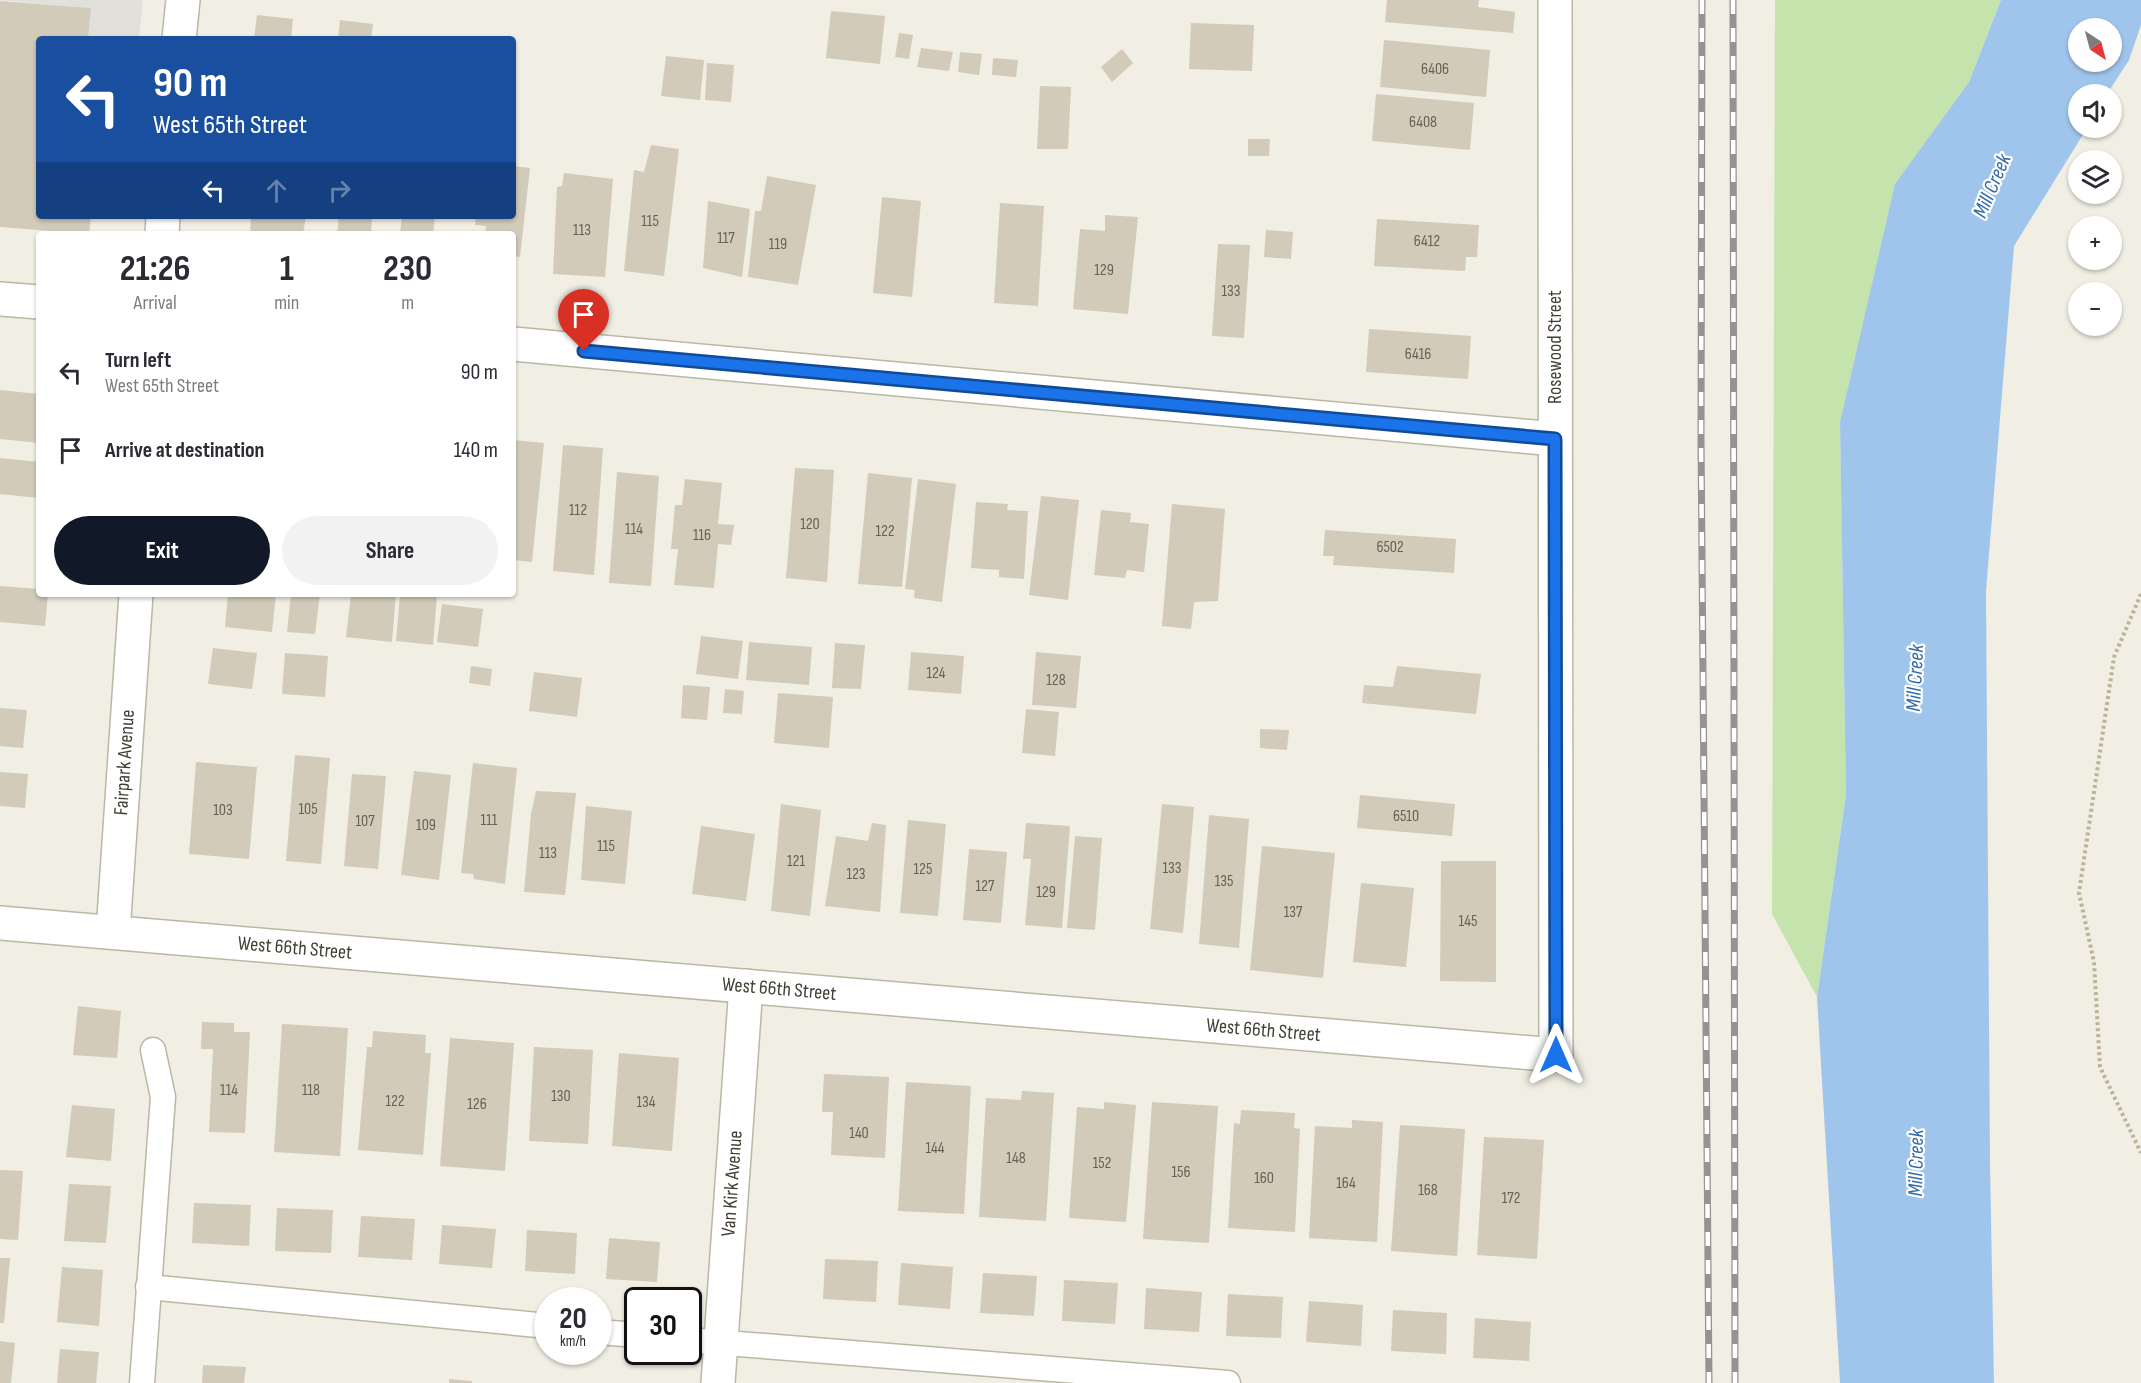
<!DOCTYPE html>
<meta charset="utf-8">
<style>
:root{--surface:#fff;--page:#f2f2f3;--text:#2b2b33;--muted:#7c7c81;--accent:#111827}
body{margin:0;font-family:"Sofia Sans Condensed",sans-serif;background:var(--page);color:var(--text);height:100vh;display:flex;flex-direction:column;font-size:22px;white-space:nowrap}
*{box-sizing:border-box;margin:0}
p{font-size:20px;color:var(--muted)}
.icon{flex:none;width:33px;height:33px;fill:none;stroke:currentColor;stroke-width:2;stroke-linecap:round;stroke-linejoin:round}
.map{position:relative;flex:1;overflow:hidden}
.panel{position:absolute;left:36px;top:231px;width:480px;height:366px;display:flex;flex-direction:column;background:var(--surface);border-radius:6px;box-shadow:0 2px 4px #0004}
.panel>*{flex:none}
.top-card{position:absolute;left:36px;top:36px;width:480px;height:183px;border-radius:6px;box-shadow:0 2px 4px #0004;background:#1a4fa0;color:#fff;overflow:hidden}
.needle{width:39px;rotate:144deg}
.tools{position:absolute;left:2068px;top:18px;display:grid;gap:12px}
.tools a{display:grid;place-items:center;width:54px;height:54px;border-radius:50%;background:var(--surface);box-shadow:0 2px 4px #0004;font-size:30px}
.speed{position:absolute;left:534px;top:1287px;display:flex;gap:12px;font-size:30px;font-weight:700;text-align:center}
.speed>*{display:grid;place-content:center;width:78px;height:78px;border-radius:50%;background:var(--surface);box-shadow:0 2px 4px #0004;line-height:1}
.speed small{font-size:15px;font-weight:400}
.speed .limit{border:3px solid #111;border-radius:9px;background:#fff;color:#111}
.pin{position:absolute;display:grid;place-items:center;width:51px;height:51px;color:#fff;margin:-62px -26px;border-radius:50% 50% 50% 0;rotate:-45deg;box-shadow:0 0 6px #0007}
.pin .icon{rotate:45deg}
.me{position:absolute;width:66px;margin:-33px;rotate:0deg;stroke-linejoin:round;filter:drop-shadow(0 0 4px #0008)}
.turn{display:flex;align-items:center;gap:21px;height:126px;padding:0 18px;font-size:27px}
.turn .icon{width:78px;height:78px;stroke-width:2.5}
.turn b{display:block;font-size:42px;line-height:51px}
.lanes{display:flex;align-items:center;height:57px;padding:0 18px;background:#0003;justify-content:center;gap:30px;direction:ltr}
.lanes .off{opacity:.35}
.eta{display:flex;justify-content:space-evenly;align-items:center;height:102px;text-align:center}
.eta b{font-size:36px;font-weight:700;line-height:42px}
.button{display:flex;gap:12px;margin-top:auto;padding:12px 18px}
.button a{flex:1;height:69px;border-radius:36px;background:var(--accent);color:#fff;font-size:24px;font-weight:700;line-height:69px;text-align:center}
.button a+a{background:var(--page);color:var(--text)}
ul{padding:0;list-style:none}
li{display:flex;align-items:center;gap:18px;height:78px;padding:0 18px}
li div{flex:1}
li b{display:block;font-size:22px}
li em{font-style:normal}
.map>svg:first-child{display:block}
.green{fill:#c5e4ad}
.parking{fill:#e1e0db}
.water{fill:#a0c5ed;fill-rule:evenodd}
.building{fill:#d2cbb9}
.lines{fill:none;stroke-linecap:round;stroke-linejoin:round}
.lane-casing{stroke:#bcb6a6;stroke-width:27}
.street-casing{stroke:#bcb6a6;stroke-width:36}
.path{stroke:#bdb498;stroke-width:4;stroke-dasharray:3 3;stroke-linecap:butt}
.lane{stroke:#fff;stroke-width:24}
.street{stroke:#fff;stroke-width:33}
.rail-casing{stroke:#939393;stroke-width:7}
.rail{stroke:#fff;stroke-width:4.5;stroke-dasharray:14;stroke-linecap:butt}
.route-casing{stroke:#114b97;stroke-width:15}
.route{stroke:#1a73e8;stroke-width:10}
.labels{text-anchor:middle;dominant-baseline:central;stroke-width:4.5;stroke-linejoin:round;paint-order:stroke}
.number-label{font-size:16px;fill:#666155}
.street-label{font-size:20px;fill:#423e34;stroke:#fff}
.water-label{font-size:21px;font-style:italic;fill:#326aa9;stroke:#fff}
</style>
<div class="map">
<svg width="2141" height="1383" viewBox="0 0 2141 1383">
<rect width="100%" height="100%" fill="#f1eee3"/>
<path class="green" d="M 1775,0 L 2001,0 L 1969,82 L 1895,185 L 1840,422 L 1846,795 L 1817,997 L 1772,914 Z"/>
<path class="parking" d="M 0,0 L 143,0 L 139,39 L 88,39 L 91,8 Z"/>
<path class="water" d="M 2001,0 L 2141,0 L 2141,25 L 2129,60 L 2107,94 L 2079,94 L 2079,128 L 2087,128 L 2014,246 L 1986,591 L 1990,1164 L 1994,1383 L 1840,1383 L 1817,997 L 1846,795 L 1840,422 L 1895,184 L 1969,82 ZM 2079,28 L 2112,28 L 2112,62 L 2079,62 Z"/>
<g class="building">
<path d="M 1387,0 L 1479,0 L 1478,7 L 1515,12 L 1513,33 L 1385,22 Z"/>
<path d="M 0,1 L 91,8 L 88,39 L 39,39 L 39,216 L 91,216 L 89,234 L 0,227 Z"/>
<path d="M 831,11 L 885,16 L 880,64 L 826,58 Z"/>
<path d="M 257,15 L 293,19 L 291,39 L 254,39 Z"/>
<path d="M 340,20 L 373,24 L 371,39 L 338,39 Z"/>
<path d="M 1191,23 L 1254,25 L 1252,71 L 1189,69 Z"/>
<path d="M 899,33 L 913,35 L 909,59 L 895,57 Z"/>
<path d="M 1384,40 L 1490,50 L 1486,97 L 1380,87 Z"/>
<path d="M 921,48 L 953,52 L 949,71 L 917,67 Z"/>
<path d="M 1122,49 L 1133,63 L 1112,82 L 1101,67 Z"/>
<path d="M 960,52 L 982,54 L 979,75 L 958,72 Z"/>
<path d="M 666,56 L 704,60 L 700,100 L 661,96 Z"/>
<path d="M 993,58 L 1018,60 L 1016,77 L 992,75 Z"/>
<path d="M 707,63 L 734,65 L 731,102 L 705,100 Z"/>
<path d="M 1040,86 L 1071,87 L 1068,149 L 1037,149 Z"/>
<path d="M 1376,94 L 1474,103 L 1470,150 L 1372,141 Z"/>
<path d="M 1248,139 L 1270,139 L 1269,156 L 1248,156 Z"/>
<path d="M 651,145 L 679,149 L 664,276 L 624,271 L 634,170 L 644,172 Z"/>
<path d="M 513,166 L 530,168 L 520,257 L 513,256 L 513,234 L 485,234 L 486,226 L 475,225 L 476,216 L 513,216 Z"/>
<path d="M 564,173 L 613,179 L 605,277 L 553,274 L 557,187 L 562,186 Z"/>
<path d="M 767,176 L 816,185 L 798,285 L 748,277 L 755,211 L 761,211 Z"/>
<path d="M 882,197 L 921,201 L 912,297 L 873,293 Z"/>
<path d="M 708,201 L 750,209 L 742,277 L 703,268 Z"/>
<path d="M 1000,203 L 1044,206 L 1038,306 L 994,303 Z"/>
<path d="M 1105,215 L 1138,217 L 1128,314 L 1073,309 L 1080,229 L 1105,231 Z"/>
<path d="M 251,216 L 306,216 L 303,234 L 250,234 Z"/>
<path d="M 339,216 L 372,216 L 371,234 L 337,234 Z"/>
<path d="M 402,216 L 435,216 L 433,234 L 400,234 Z"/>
<path d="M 1377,219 L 1479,225 L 1477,257 L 1466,257 L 1465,271 L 1374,266 Z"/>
<path d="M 1266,230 L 1293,232 L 1291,259 L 1264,257 Z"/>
<path d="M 1218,244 L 1250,245 L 1244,338 L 1212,336 Z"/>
<path d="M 1369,329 L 1471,336 L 1468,379 L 1366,372 Z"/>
<path d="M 0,390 L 39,394 L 39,443 L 0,439 Z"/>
<path d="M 513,440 L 544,443 L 532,562 L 513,560 Z"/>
<path d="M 563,445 L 603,448 L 594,575 L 553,571 Z"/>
<path d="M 0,458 L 39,462 L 39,498 L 0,494 Z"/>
<path d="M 795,468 L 834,470 L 827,582 L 786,578 Z"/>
<path d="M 617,472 L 659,476 L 651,586 L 609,583 Z"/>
<path d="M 868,473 L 912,478 L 902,587 L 858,584 Z"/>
<path d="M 685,479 L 722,483 L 718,524 L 734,525 L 731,545 L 718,544 L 714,588 L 674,585 L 678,549 L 671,549 L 675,505 L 682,505 Z"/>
<path d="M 918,479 L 956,484 L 942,602 L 914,598 L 915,590 L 905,589 Z"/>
<path d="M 1041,496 L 1079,500 L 1068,600 L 1029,595 Z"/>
<path d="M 976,502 L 1008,504 L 1007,510 L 1028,511 L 1024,579 L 999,577 L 999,570 L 971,568 Z"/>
<path d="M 1172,504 L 1225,509 L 1218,601 L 1194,602 L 1191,629 L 1162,626 Z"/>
<path d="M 1101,510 L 1131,513 L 1130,522 L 1149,524 L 1144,572 L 1127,570 L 1125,578 L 1094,575 Z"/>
<path d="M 1325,530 L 1456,539 L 1454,573 L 1333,565 L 1334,556 L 1323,556 Z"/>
<path d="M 0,586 L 39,589 L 39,594 L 48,594 L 45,626 L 0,622 Z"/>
<path d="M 228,594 L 276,594 L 272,632 L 225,627 Z"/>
<path d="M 291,594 L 320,594 L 315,634 L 287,632 Z"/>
<path d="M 351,594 L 396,594 L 392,642 L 346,637 Z"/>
<path d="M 400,594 L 437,596 L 433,645 L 396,641 Z"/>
<path d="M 442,604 L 483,609 L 478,647 L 437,642 Z"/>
<path d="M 701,636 L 743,641 L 738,679 L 696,674 Z"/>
<path d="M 749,642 L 812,647 L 809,685 L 746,680 Z"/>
<path d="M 835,643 L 865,645 L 861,689 L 832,688 Z"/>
<path d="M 213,648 L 257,653 L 252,689 L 208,684 Z"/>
<path d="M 911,652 L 964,656 L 961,694 L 908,690 Z"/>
<path d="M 1036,652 L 1081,656 L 1076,708 L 1032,705 Z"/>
<path d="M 285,653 L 328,656 L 325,697 L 282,694 Z"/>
<path d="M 471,666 L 492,669 L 490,686 L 469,683 Z"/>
<path d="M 1397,666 L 1481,674 L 1476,714 L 1362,703 L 1364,685 L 1393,687 Z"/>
<path d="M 534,672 L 582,678 L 577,717 L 529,711 Z"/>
<path d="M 683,685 L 710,687 L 707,720 L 681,718 Z"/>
<path d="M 725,689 L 744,691 L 742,714 L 723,713 Z"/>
<path d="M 778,693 L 833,697 L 829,748 L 774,743 Z"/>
<path d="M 0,708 L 27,710 L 23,748 L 0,746 Z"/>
<path d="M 1026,709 L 1059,712 L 1055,756 L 1022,753 Z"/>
<path d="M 1260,729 L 1289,730 L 1287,750 L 1260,748 Z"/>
<path d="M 295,755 L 330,758 L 321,864 L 286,861 Z"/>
<path d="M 196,762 L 257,767 L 249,859 L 189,854 Z"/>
<path d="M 473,763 L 517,768 L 505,884 L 474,879 L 473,874 L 461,873 Z"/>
<path d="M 414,771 L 451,775 L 439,880 L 401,875 Z"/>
<path d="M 0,772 L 28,774 L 25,808 L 0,806 Z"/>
<path d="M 352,774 L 386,776 L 378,869 L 344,866 Z"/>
<path d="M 536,791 L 576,793 L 565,895 L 524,892 L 531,814 Z"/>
<path d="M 1360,795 L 1455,804 L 1452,836 L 1357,828 Z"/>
<path d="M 781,804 L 821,810 L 810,916 L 771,911 Z"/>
<path d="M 1162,804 L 1194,807 L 1183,933 L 1150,929 Z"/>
<path d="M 586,806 L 632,811 L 625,884 L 581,880 Z"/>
<path d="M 1209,815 L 1249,819 L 1239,948 L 1199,944 Z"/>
<path d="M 908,820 L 946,824 L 938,916 L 900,913 Z"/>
<path d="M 872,823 L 886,825 L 880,912 L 825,906 L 836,836 L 868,841 Z"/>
<path d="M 1026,823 L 1070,826 L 1062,928 L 1025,925 L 1031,859 L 1023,859 Z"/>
<path d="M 701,826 L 755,834 L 746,901 L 692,894 Z"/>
<path d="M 1075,836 L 1102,838 L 1095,930 L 1067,928 Z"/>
<path d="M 1262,846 L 1335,853 L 1323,978 L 1250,970 Z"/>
<path d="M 969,849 L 1007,852 L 1001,923 L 963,920 Z"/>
<path d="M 1441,861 L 1496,861 L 1496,982 L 1440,981 Z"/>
<path d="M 1361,883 L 1414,888 L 1406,967 L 1353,962 Z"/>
<path d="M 78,1006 L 121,1011 L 117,1058 L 73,1055 Z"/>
<path d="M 202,1022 L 234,1023 L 234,1032 L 250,1032 L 245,1133 L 209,1132 L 213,1049 L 201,1049 Z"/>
<path d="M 282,1024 L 348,1028 L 340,1156 L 274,1152 Z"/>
<path d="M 373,1031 L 426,1035 L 425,1053 L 431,1053 L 423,1155 L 358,1150 L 367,1047 L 372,1047 Z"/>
<path d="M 450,1038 L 514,1043 L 505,1171 L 440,1166 Z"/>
<path d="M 534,1047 L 593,1050 L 588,1144 L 529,1141 Z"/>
<path d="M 619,1053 L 679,1058 L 672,1151 L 612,1146 Z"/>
<path d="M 824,1074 L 889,1077 L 885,1158 L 831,1155 L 833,1112 L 822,1112 Z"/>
<path d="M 906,1082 L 971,1086 L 964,1214 L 898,1211 Z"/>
<path d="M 1022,1091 L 1054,1093 L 1046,1221 L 979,1217 L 986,1098 L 1021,1100 Z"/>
<path d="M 1104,1102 L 1136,1105 L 1126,1222 L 1069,1218 L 1077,1107 L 1104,1109 Z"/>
<path d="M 1152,1102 L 1218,1106 L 1209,1243 L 1143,1239 Z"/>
<path d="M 72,1105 L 115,1109 L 111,1161 L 66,1157 Z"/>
<path d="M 1241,1110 L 1295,1113 L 1294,1128 L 1300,1129 L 1295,1232 L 1228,1228 L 1234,1123 L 1240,1124 Z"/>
<path d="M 1352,1120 L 1383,1122 L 1377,1242 L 1309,1238 L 1315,1126 L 1352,1128 Z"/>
<path d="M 1400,1125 L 1465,1129 L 1457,1256 L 1391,1251 Z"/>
<path d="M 1484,1137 L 1544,1140 L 1537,1259 L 1477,1255 Z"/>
<path d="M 0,1170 L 23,1171 L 18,1240 L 0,1239 Z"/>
<path d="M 69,1184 L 111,1186 L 106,1243 L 64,1241 Z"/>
<path d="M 194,1203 L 251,1205 L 249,1246 L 192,1243 Z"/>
<path d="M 277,1208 L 333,1210 L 331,1253 L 275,1251 Z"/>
<path d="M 361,1216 L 415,1219 L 412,1260 L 358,1257 Z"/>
<path d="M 442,1225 L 496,1229 L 492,1268 L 439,1264 Z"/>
<path d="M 527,1230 L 577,1233 L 575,1274 L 525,1271 Z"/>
<path d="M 609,1238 L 660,1242 L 657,1282 L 606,1279 Z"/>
<path d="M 0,1258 L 10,1258 L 4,1323 L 0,1323 Z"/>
<path d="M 825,1259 L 878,1261 L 876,1302 L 823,1299 Z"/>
<path d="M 901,1263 L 953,1267 L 950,1309 L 898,1305 Z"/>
<path d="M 62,1267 L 103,1270 L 99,1326 L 57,1322 Z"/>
<path d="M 983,1273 L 1037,1276 L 1034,1316 L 980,1313 Z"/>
<path d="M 1064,1280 L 1118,1283 L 1115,1324 L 1062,1321 Z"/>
<path d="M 1146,1288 L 1202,1292 L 1199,1332 L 1144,1329 Z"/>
<path d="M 1228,1294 L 1283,1297 L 1281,1338 L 1226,1336 Z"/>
<path d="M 1309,1301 L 1363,1305 L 1361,1346 L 1306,1342 Z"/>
<path d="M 1393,1310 L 1447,1313 L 1446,1354 L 1391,1351 Z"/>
<path d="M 1475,1318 L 1531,1322 L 1529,1361 L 1473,1358 Z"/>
<path d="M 0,1341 L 15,1343 L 11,1383 L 0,1383 Z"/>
<path d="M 60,1349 L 99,1352 L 96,1383 L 57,1383 Z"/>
<path d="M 203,1365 L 246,1367 L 244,1383 L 202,1383 Z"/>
<path d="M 449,1379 L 472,1381 L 472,1383 L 449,1383 Z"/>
</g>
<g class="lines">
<defs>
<g id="lane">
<path d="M 148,1287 L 548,1326"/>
<path d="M 598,1332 L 638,1335"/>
<path d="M 688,1340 L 1228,1383"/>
<path d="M 142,1383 L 163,1097 L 153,1050"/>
</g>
<g id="street">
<path d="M 179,39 L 183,0"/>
<path d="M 162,234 L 163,216"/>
<path d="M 0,299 L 39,302"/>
<path d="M 513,344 L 1555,439"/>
<path id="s1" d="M 0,923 L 1556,1055 L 1555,0"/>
<path id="s2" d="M 113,932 L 136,594"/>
<path id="s3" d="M 718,1383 L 746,986"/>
</g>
</defs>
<use href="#lane" class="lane-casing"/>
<use href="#street" class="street-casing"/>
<path class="path" d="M 2141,594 L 2114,657 L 2079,893 L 2094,962 L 2100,1067 L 2141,1153"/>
<use href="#lane" class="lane"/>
<use href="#street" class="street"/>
<defs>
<g id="rail">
<path d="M 1702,0 L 1701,439 L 1709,1383"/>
<path d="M 1733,0 L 1735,1383"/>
</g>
</defs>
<use href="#rail" class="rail-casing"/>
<use href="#rail" class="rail"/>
</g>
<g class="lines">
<defs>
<path id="route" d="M 584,351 L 1555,439 L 1556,1055"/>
</defs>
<use href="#route" class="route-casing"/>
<use href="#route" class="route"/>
</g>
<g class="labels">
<g class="number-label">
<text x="1435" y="69">6406</text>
<text x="1423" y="122">6408</text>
<text x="650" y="221">115</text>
<text x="582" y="230">113</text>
<text x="726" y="238">117</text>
<text x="1427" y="241">6412</text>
<text x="778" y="244">119</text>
<text x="1104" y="270">129</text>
<text x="1231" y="291">133</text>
<text x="1418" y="354">6416</text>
<text x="578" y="510">112</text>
<text x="810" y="524">120</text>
<text x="634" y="529">114</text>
<text x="885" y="531">122</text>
<text x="702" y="535">116</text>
<text x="1390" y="547">6502</text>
<text x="936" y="673">124</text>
<text x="1056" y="680">128</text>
<text x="308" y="809">105</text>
<text x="223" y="810">103</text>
<text x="1406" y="816">6510</text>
<text x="489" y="820">111</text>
<text x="365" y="821">107</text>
<text x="426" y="825">109</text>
<text x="606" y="846">115</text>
<text x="548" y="853">113</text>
<text x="796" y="861">121</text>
<text x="1172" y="868">133</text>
<text x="923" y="869">125</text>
<text x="856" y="874">123</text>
<text x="1224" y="881">135</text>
<text x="985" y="886">127</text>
<text x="1046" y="892">129</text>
<text x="1293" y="912">137</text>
<text x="1468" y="921">145</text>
<text x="229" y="1090">114</text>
<text x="311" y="1090">118</text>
<text x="561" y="1096">130</text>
<text x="395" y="1101">122</text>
<text x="646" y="1102">134</text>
<text x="477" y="1104">126</text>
<text x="859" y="1133">140</text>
<text x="935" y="1148">144</text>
<text x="1016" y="1158">148</text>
<text x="1102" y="1163">152</text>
<text x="1181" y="1172">156</text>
<text x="1264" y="1178">160</text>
<text x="1346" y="1183">164</text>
<text x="1428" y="1190">168</text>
<text x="1511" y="1198">172</text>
</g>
<g class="street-label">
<text transform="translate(1555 347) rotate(-90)">Rosewood Street</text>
<text stroke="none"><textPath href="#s2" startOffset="170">Fairpark Avenue</textPath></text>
<text stroke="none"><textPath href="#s1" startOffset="296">West 66th Street</textPath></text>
<text stroke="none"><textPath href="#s1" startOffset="782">West 66th Street</textPath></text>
<text stroke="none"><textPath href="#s1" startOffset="1268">West 66th Street</textPath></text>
<text stroke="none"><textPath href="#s3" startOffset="200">Van Kirk Avenue</textPath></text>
</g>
<g class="water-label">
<text transform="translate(1992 186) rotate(-67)">Mill Creek</text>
<text transform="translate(1915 678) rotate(-87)">Mill Creek</text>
<text transform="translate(1916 1163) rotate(-89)">Mill Creek</text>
</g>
</g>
</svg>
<div class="tools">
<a><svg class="needle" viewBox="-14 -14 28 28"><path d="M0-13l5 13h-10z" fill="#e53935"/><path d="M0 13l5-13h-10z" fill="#7c7c81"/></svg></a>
<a><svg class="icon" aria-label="sound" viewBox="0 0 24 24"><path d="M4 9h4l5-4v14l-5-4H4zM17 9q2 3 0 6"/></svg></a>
<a><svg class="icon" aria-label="layers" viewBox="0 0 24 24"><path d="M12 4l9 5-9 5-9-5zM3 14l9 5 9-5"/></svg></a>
<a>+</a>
<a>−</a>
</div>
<div class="speed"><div>20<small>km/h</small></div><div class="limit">30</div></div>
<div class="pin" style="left:584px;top:351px;background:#d93025"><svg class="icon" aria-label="arrive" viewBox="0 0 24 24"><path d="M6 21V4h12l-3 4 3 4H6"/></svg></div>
<svg class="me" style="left:1556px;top:1055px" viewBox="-20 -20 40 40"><path d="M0-17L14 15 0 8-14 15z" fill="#1a73e8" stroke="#fff" stroke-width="4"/></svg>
<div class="top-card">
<div class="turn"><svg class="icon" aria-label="left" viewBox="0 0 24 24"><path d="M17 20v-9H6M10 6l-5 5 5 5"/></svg><div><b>90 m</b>West 65th Street</div></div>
<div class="lanes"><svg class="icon" aria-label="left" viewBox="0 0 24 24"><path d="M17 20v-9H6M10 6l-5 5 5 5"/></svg><svg class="icon off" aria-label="ahead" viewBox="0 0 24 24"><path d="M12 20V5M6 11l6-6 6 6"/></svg><svg class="icon off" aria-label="right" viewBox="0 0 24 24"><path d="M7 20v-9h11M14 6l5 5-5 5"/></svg></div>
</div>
<section class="panel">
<div class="eta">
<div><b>21:26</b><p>Arrival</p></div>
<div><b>1</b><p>min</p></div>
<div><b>230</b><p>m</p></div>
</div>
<ul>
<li><svg class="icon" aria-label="left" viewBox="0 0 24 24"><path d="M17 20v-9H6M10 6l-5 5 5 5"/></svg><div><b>Turn left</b><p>West 65th Street</p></div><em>90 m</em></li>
<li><svg class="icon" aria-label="arrive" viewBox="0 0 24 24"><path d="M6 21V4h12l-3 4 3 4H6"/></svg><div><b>Arrive at destination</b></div><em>140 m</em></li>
</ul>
<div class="button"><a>Exit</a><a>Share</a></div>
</section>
</div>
